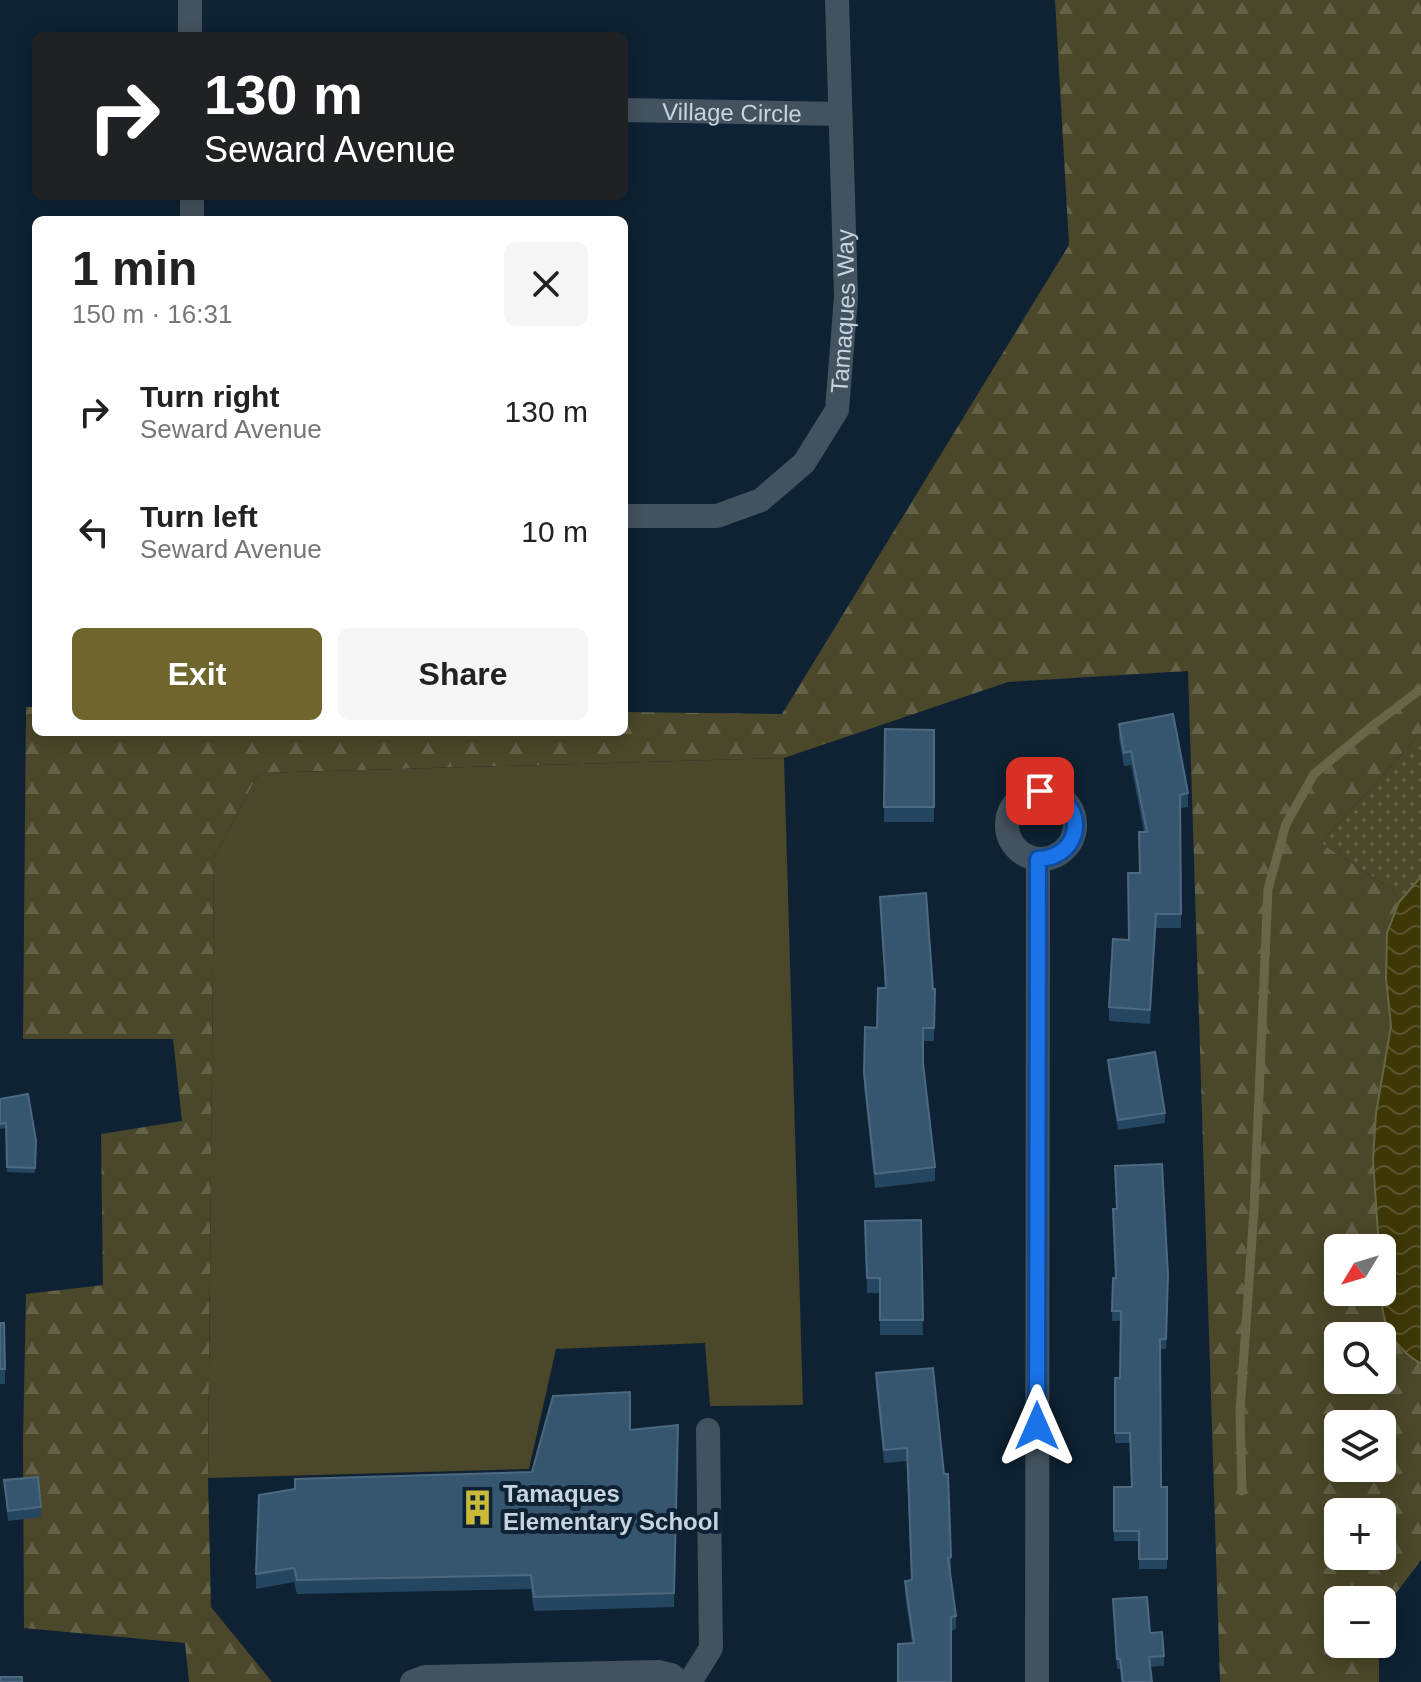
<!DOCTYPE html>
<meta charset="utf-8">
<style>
:root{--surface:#fff;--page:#f6f6f6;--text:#222;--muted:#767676;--accent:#6e662d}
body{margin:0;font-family:Arial,sans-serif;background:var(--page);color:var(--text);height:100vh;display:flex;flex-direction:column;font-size:30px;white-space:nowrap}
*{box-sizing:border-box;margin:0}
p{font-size:26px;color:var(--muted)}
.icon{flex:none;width:44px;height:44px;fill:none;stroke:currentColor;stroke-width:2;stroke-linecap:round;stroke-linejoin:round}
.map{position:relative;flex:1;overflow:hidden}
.drawer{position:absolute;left:32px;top:216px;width:596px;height:520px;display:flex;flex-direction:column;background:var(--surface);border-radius:12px;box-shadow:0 4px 20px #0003}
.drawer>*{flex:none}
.guide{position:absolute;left:32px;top:32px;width:596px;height:168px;border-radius:12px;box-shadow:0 4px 20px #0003;background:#202124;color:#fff;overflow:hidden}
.needle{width:52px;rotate:232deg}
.fabs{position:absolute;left:1324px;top:1234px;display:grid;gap:16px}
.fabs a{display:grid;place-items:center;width:72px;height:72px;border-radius:12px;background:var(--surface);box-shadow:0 4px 20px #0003;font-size:40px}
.pin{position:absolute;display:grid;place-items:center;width:68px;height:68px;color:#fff;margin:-34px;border-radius:16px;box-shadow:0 4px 12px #0006}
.me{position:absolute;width:88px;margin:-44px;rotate:0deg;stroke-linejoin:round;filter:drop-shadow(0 0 6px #0008)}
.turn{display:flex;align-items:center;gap:28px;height:168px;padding:0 40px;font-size:36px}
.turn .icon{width:104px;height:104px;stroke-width:2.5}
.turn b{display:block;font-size:56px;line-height:68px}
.round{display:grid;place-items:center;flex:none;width:84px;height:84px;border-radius:12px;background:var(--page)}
.headline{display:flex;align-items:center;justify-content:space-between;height:136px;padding:0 40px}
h1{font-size:48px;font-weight:700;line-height:60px}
.action{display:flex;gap:16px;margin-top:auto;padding:16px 40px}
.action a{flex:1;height:92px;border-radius:12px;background:var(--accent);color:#fff;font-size:32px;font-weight:700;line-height:92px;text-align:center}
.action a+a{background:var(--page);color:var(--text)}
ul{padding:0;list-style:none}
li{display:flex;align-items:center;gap:24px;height:120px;padding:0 40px}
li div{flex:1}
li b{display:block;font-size:30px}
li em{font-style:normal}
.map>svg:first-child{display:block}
.forest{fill:url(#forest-firs);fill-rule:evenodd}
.park{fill:url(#park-dots)}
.garden{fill:#4b472a}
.water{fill:url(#water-waves);stroke:#676648;stroke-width:2}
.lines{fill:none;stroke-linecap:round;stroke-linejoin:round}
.stream{stroke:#676648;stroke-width:9}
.minor{stroke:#43525f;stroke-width:24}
.wall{fill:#244661}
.shaded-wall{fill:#143149}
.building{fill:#36556f;stroke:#4c6980;stroke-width:2}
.route-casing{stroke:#114b97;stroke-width:20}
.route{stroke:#1a73e8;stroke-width:14}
.labels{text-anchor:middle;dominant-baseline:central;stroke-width:8;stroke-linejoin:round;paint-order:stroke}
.street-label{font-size:24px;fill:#c7d3df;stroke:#0e2233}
.poi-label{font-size:24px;font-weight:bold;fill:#c7d3df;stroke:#0e2233;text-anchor:start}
</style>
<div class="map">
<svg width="1421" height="1682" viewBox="0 0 1421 1682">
<defs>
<pattern id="forest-firs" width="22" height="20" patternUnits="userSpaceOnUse" patternTransform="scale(2)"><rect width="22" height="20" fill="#4b472a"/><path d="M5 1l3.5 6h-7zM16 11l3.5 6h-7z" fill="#636148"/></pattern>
<pattern id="park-dots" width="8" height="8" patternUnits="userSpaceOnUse" patternTransform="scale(2)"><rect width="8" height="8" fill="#4b472a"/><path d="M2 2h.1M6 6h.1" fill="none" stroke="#636148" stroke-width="1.8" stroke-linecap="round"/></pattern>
<pattern id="water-waves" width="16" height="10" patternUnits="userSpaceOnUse" patternTransform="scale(2)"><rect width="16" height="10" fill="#3e3807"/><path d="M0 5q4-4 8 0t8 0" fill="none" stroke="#58542b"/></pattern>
</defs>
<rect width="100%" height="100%" fill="#0e2233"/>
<path class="forest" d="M 1055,0 L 1421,0 L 1421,733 L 1321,843 L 1393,890 L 1399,902 L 1387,933 L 1386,978 L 1391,1026 L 1376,1113 L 1373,1160 L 1379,1248 L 1338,1248 L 1338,1292 L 1380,1292 C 1381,1324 1394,1347 1421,1364 L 1421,1560 L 1382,1612 L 1382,1600 L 1338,1600 L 1338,1644 L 1379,1644 L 1379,1682 L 1220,1682 L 1188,671 L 1008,682 L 784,758 L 259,773 L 214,857 L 208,1478 L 211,1607 L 272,1682 L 189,1682 L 185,1643 L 24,1628 L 23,1441 L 26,1294 L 103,1285 L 101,1134 L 182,1121 L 173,1039 L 23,1039 L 26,707 L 36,707 L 36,732 L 624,732 L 624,712 L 782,714 L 1069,245 ZM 1338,1336 L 1382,1336 L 1382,1380 L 1338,1380 ZM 1338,1424 L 1382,1424 L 1382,1468 L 1338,1468 ZM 1338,1512 L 1382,1512 L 1382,1556 L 1338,1556 Z"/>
<path class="park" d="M 1421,733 L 1421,877 L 1399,902 L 1393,890 L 1321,843 Z"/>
<path class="garden" d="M 784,758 L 803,1405 L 710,1406 L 705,1343 L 556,1349 L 529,1469 L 208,1478 L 214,857 L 259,773 Z"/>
<path class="water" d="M 1421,877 L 1421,1364 C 1372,1333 1382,1297 1382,1248 L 1379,1248 L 1373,1160 L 1376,1113 L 1391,1026 L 1386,978 L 1387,933 L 1399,902 Z"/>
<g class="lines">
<path class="stream" d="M 1242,1491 L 1240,1412 L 1254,1209 L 1268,889 L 1286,824 L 1314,774 L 1376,723 L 1421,689"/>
<g class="minor">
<path d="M 190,0 L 190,36"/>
<path id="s1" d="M 624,110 L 840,114"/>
<path d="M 192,196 L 192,220"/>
<path id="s2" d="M 624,516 L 717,516 L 761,500 L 804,463 L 837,410 L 846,297 L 837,0"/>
<circle cx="1041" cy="825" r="34"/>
<path d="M 412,1682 L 425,1677 L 658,1672 L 671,1675 L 680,1682"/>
<path d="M 690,1682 L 711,1648 L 708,1430"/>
<path d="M 1037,1682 L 1038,859"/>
</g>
</g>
<g class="wall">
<path d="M 1119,724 L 1188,793 L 1188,807 L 1181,808 L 1181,928 L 1156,928 L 1150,1024 L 1109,1021 L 1109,1007 L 1129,940 L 1140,873 L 1144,832 L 1131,765 L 1124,766 L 1119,738 Z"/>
<path d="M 885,729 L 934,730 L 934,822 L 884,822 Z"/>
<path d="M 880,897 L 933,989 L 935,989 L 934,1041 L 923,1041 L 923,1065 L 935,1167 L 935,1181 L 875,1188 L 864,1087 L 864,1073 L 877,1028 L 885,988 Z"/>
<path d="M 1108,1060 L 1165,1113 L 1165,1123 L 1118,1130 L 1108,1070 Z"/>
<path d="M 0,1099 L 36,1141 L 35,1173 L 7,1172 L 6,1128 L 0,1129 Z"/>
<path d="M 1115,1166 L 1168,1285 L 1166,1349 L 1160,1349 L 1161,1487 L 1167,1487 L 1167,1569 L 1139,1569 L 1139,1541 L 1114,1541 L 1114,1487 L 1131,1487 L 1130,1443 L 1115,1443 L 1115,1378 L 1120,1378 L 1121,1321 L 1112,1321 L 1113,1278 L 1115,1278 L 1117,1209 Z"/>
<path d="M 921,1220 L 923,1335 L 880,1335 L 880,1293 L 867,1293 L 865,1221 Z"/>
<path d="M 0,1323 L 5,1369 L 5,1384 L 0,1384 Z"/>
<path d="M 876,1373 L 951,1557 L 951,1570 L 950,1570 L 956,1616 L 956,1629 L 912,1644 L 905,1594 L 905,1581 L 911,1580 L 907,1461 L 884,1463 L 876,1386 Z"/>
<path d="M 678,1425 L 674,1607 L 534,1611 L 531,1589 L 297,1594 L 294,1582 L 256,1589 L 256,1574 L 532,1472 L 630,1430 Z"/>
<path d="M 4,1480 L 41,1507 L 41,1517 L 8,1521 Z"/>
<path d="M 1113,1599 L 1150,1633 L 1164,1656 L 1164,1666 L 1150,1667 L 1152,1682 L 1121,1682 L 1120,1669 L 1117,1669 Z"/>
</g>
<path class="shaded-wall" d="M 1156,914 L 1156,928 L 1150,1024 L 1150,1010 Z"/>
<g class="building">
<path d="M 1173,714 L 1188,793 L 1180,795 L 1181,914 L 1156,914 L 1150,1010 L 1109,1007 L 1113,939 L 1129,940 L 1128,873 L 1140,873 L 1139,832 L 1147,832 L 1131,751 L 1124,753 L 1119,724 Z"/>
<path d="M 885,729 L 934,730 L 934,807 L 884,807 Z"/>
<path d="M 926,893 L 933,989 L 935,989 L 934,1028 L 923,1028 L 923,1063 L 935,1167 L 875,1174 L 864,1073 L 865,1027 L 877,1028 L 878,988 L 886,988 L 880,897 Z"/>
<path d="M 1155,1052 L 1165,1113 L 1118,1120 L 1108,1060 Z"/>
<path d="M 28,1094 L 36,1141 L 35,1168 L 7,1167 L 6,1123 L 0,1124 L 0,1099 Z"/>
<path d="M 1162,1164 L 1168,1275 L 1166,1339 L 1160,1339 L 1161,1487 L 1167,1487 L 1167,1559 L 1139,1559 L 1139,1531 L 1114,1531 L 1114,1487 L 1132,1487 L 1130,1433 L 1115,1433 L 1115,1378 L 1120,1378 L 1121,1311 L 1112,1311 L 1113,1278 L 1116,1278 L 1113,1209 L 1117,1209 L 1115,1166 Z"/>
<path d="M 921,1220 L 923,1320 L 880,1320 L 880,1278 L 867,1278 L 865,1221 Z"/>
<path d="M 0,1323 L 4,1323 L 5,1369 L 0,1369 Z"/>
<path d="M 933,1368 L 944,1474 L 948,1474 L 951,1557 L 948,1558 L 956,1616 L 951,1617 L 951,1682 L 898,1682 L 898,1644 L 914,1643 L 905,1581 L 912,1580 L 907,1448 L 884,1450 L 876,1373 Z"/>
<path d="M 630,1392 L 630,1430 L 678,1425 L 674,1593 L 534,1597 L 531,1575 L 297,1580 L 294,1568 L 256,1574 L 259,1495 L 295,1489 L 295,1479 L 532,1472 L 553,1396 Z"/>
<path d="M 38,1477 L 41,1507 L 8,1511 L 4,1480 Z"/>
<path d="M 1147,1597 L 1150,1633 L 1162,1632 L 1164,1656 L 1149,1657 L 1152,1682 L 1123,1682 L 1120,1659 L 1117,1659 L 1113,1599 Z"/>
<rect x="0" y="1677" width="22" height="5"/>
</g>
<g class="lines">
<defs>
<path id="route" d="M 1037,1426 L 1038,859 C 1086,857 1088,797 1040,791"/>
</defs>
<use href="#route" class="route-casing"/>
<use href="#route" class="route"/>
</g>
<defs>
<symbol id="building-bare" viewBox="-9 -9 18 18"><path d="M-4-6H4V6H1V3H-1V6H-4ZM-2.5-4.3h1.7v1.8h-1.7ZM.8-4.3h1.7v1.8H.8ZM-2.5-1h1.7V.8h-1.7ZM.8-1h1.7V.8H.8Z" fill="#caba3a" stroke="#0e2233" stroke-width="2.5" paint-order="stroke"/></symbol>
</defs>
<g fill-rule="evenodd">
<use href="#building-bare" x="452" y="1482" width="51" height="51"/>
</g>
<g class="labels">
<g class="street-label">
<text stroke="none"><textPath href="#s1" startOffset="108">Village Circle</textPath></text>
<text stroke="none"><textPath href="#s2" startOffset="358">Tamaques Way</textPath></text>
</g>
<g class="poi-label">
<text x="503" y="1493">Tamaques<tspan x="503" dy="28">Elementary School</tspan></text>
</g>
</g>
</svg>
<div class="fabs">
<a><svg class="needle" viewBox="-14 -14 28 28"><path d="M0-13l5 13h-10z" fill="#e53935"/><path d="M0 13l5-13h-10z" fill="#767676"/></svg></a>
<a><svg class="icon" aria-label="search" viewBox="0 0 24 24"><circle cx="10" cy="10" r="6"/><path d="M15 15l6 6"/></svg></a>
<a><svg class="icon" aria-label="layers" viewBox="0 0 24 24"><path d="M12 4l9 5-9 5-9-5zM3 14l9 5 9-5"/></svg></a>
<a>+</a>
<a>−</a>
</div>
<div class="pin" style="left:1040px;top:791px;background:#d93025"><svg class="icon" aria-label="arrive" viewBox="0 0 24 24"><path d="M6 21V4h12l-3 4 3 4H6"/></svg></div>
<svg class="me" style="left:1037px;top:1426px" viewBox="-20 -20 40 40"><path d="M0-17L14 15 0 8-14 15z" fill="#1a73e8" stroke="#fff" stroke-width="4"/></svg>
<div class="guide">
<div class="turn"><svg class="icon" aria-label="right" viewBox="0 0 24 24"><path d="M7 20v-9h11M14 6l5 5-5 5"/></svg><div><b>130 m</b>Seward Avenue</div></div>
</div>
<section class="drawer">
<div class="headline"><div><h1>1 min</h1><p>150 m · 16:31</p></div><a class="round"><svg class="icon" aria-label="close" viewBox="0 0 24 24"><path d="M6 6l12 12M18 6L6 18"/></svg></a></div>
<ul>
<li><svg class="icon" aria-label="right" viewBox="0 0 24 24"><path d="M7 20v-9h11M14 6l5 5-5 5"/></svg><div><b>Turn right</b><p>Seward Avenue</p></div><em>130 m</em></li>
<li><svg class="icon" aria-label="left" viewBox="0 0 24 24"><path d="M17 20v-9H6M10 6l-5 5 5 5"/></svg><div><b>Turn left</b><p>Seward Avenue</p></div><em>10 m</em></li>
</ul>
<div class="action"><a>Exit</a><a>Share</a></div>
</section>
</div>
